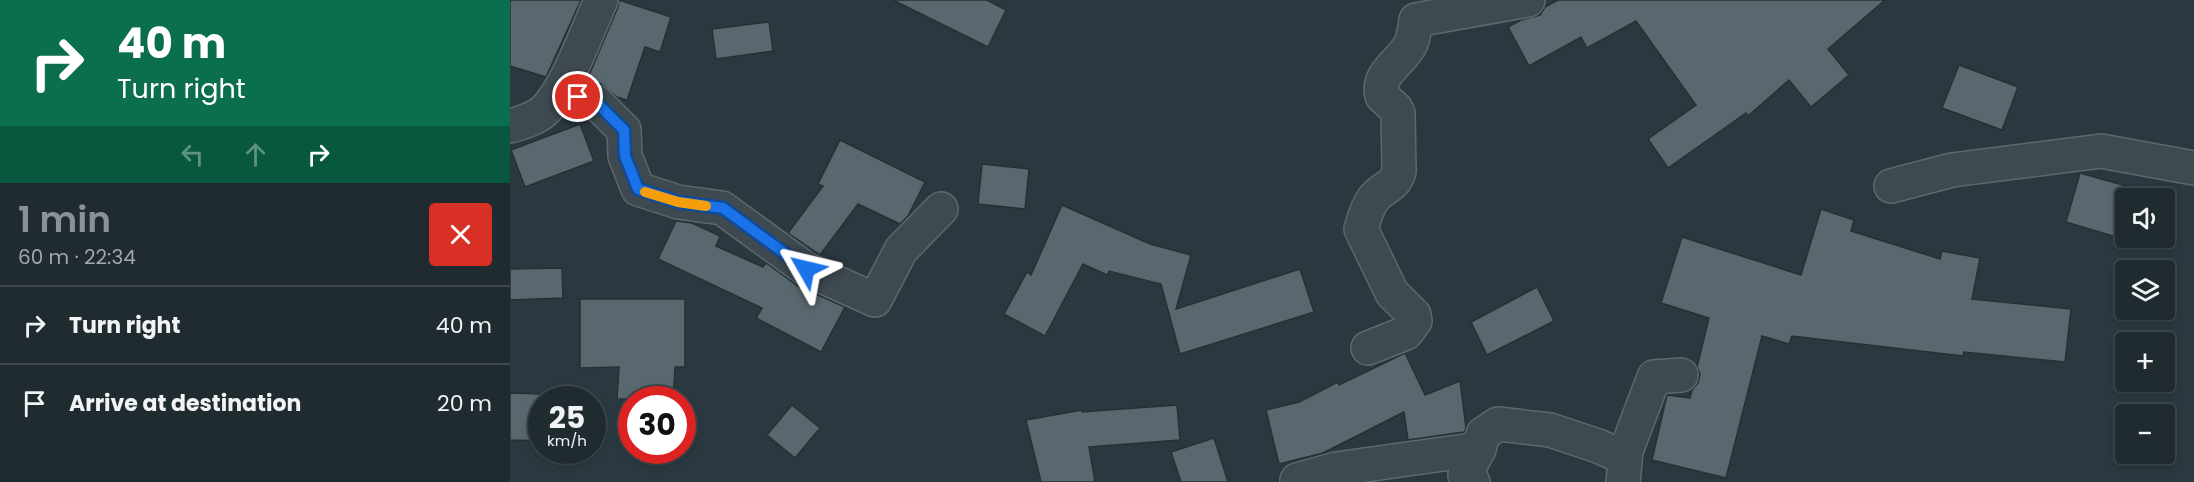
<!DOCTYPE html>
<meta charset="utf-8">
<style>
:root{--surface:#202b30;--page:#283338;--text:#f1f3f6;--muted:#a2a7ab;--line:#3d474c;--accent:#8c9099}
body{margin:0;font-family:Poppins,sans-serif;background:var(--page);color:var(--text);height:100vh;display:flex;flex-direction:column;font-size:22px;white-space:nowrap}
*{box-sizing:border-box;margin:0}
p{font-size:20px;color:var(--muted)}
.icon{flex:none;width:33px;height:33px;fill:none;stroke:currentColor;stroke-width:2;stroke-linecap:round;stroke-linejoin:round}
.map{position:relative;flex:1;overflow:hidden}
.details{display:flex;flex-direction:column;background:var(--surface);width:510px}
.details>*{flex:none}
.hud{background:#0b6e4f;color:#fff;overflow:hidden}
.controls{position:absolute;left:1605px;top:188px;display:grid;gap:12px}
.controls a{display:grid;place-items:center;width:60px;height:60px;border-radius:6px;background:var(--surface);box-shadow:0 3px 9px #0003,0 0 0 2px var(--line);font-size:30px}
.speed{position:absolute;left:18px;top:386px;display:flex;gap:12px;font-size:30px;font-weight:700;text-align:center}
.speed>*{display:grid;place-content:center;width:78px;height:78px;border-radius:50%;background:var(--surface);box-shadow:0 3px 9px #0003,0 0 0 2px var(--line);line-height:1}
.speed small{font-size:15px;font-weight:400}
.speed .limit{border:9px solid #d22;background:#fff;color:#111}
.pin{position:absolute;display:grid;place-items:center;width:51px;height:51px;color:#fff;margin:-26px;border:3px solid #fff;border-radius:50%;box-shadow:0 2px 6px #0007}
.me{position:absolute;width:66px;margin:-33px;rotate:307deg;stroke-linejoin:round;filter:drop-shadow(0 0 4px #0008)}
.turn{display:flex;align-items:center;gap:21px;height:126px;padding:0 18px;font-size:27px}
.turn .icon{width:78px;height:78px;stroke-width:2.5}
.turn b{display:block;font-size:42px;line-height:51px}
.lanes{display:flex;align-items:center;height:57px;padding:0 18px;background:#0003;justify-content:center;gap:30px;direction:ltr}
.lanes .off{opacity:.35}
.round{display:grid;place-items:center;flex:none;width:63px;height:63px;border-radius:6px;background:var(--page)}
.overview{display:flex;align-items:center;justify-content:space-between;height:102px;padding:0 18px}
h1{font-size:36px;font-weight:600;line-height:45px;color:var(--accent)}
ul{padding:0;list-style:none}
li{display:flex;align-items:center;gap:18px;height:78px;padding:0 18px;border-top:2px solid var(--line)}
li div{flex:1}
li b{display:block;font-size:22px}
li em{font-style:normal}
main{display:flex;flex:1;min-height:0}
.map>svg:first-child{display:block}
.building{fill:#59686f;stroke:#253137;stroke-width:1.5}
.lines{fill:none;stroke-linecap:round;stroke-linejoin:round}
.minor-casing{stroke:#5c686d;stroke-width:36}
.minor{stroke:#3e4a50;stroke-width:33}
.route-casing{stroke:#114b97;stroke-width:15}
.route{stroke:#1a73e8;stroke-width:10}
.slow{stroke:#f59e0b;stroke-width:10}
</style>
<main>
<section class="details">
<div class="hud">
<div class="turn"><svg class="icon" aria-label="right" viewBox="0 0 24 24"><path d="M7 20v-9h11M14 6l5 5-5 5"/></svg><div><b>40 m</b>Turn right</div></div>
<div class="lanes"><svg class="icon off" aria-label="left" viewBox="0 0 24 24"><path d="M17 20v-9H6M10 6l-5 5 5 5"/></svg><svg class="icon off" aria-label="ahead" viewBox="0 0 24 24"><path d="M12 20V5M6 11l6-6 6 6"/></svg><svg class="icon" aria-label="right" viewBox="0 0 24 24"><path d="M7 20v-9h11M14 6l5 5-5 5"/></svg></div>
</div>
<div class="overview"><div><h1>1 min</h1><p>60 m · 22:34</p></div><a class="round" style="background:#d93025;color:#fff"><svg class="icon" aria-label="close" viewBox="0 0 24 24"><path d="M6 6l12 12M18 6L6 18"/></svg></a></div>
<ul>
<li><svg class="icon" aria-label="right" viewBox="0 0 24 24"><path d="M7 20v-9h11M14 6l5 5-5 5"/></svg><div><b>Turn right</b></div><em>40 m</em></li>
<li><svg class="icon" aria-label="arrive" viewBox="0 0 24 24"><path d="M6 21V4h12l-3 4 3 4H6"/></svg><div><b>Arrive at destination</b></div><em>20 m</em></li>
</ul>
</section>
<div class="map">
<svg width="1684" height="482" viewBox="0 0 1684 482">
<rect width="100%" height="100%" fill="#2a3940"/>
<g class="building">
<path d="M 0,0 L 71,0 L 36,77 L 0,66 Z"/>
<path d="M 109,0 L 161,17 L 150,52 L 135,47 L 117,100 L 107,97 L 91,84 L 77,80 L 108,7 Z"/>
<path d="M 383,0 L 477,0 L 496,10 L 478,47 Z"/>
<path d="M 1048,0 L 1375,0 L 1318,49 L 1339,75 L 1301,107 L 1279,80 L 1238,116 L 1236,113 L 1158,168 L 1138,139 L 1186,105 L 1126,21 L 1077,48 L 1071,37 L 1019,66 L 998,27 L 1011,20 L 1030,15 L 1035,7 Z"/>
<path d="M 259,22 L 263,51 L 206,59 L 202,29 Z"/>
<path d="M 1449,65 L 1508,87 L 1492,130 L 1432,108 Z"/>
<path d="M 70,124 L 84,161 L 15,187 L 1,150 Z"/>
<path d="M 330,140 L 415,182 L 398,216 L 390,224 L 348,204 L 310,255 L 278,233 L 313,186 L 308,184 Z"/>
<path d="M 472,164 L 519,169 L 515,209 L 468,204 Z"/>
<path d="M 1570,173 L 1616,186 L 1616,240 L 1556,222 Z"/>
<path d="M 552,205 L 640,244 L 681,255 L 666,309 L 790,269 L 804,312 L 670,354 L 651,284 L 599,271 L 597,275 L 573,264 L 535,336 L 494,314 L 517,272 L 521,275 Z"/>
<path d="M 1311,209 L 1344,220 L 1341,231 L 1430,259 L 1432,251 L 1470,258 L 1462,299 L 1561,309 L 1555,362 L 1454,352 L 1453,356 L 1282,336 L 1279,344 L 1252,336 L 1216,478 L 1142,460 L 1157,395 L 1180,398 L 1182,390 L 1188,383 L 1190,374 L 1187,367 L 1199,318 L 1151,303 L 1172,237 L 1291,275 Z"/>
<path d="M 166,221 L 182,223 L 210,236 L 206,246 L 253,267 L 256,263 L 288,286 L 335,307 L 311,352 L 246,318 L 252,308 L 148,259 Z"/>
<path d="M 52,268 L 53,298 L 0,300 L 0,269 Z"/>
<path d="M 1027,287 L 1044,321 L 977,355 L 961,322 Z"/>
<path d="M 70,299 L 175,299 L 175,367 L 165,367 L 163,399 L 107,399 L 109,367 L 70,368 Z"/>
<path d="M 895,353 L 915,395 L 950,381 L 956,428 L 954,432 L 898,440 L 894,412 L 813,453 L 769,464 L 756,410 L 789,402 L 828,382 L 829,385 Z"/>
<path d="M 0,393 L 32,394 L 32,441 L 0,440 Z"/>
<path d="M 282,405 L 310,428 L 285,458 L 257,435 Z"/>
<path d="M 667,405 L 670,440 L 579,447 L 585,482 L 531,482 L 516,420 L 572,410 L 572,412 Z"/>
<path d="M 704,438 L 718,482 L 671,482 L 661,452 Z"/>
</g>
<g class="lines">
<defs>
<g id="minor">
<path d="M 49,92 L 86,102 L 114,130 L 115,156 L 128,189 L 168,202 L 212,208 L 296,269 L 365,300 L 391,250 L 431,209"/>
<path d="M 0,126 C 11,123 25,119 34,111 C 57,89 77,31 91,0"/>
<path d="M 1381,186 L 1442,170 L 1591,151 L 1684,168"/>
<path d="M 858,348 L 896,333 L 905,321 L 904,315 L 882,293 L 851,229 C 854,219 857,207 864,198 C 872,188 886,186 889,171 L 888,113 L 886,109 L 872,96 C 866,72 893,62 901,43 C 904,36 905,27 906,20 L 1018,0"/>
<path d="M 1116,451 L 1144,377 L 1171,375"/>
<path d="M 787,480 L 826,469 L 969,449"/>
<path d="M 963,482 L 955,475 L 969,449 L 973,434 L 988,424 L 1040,430 L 1088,446 L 1106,454 L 1116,451 L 1113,482"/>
</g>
</defs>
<use href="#minor" class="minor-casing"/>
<use href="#minor" class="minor"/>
</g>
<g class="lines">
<defs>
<path id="route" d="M 68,97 L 86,102 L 114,130 L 115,156 L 128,189 L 168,202 L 213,208 L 296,269"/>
</defs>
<use href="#route" class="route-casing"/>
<use href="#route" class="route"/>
<path class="slow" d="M 135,192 L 168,202 L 196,206"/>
</g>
</svg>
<div class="controls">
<a><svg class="icon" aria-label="sound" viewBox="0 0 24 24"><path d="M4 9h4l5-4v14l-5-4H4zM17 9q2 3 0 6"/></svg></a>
<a><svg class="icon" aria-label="layers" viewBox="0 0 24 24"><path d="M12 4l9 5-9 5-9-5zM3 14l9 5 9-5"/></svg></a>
<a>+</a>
<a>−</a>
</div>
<div class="speed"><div>25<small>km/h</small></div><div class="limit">30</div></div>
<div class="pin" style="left:68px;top:97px;background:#d93025"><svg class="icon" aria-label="arrive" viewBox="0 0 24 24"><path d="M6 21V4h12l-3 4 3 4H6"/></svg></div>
<svg class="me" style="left:296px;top:269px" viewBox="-20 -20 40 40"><path d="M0-17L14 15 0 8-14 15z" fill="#1a73e8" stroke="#fff" stroke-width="4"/></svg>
</div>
</main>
